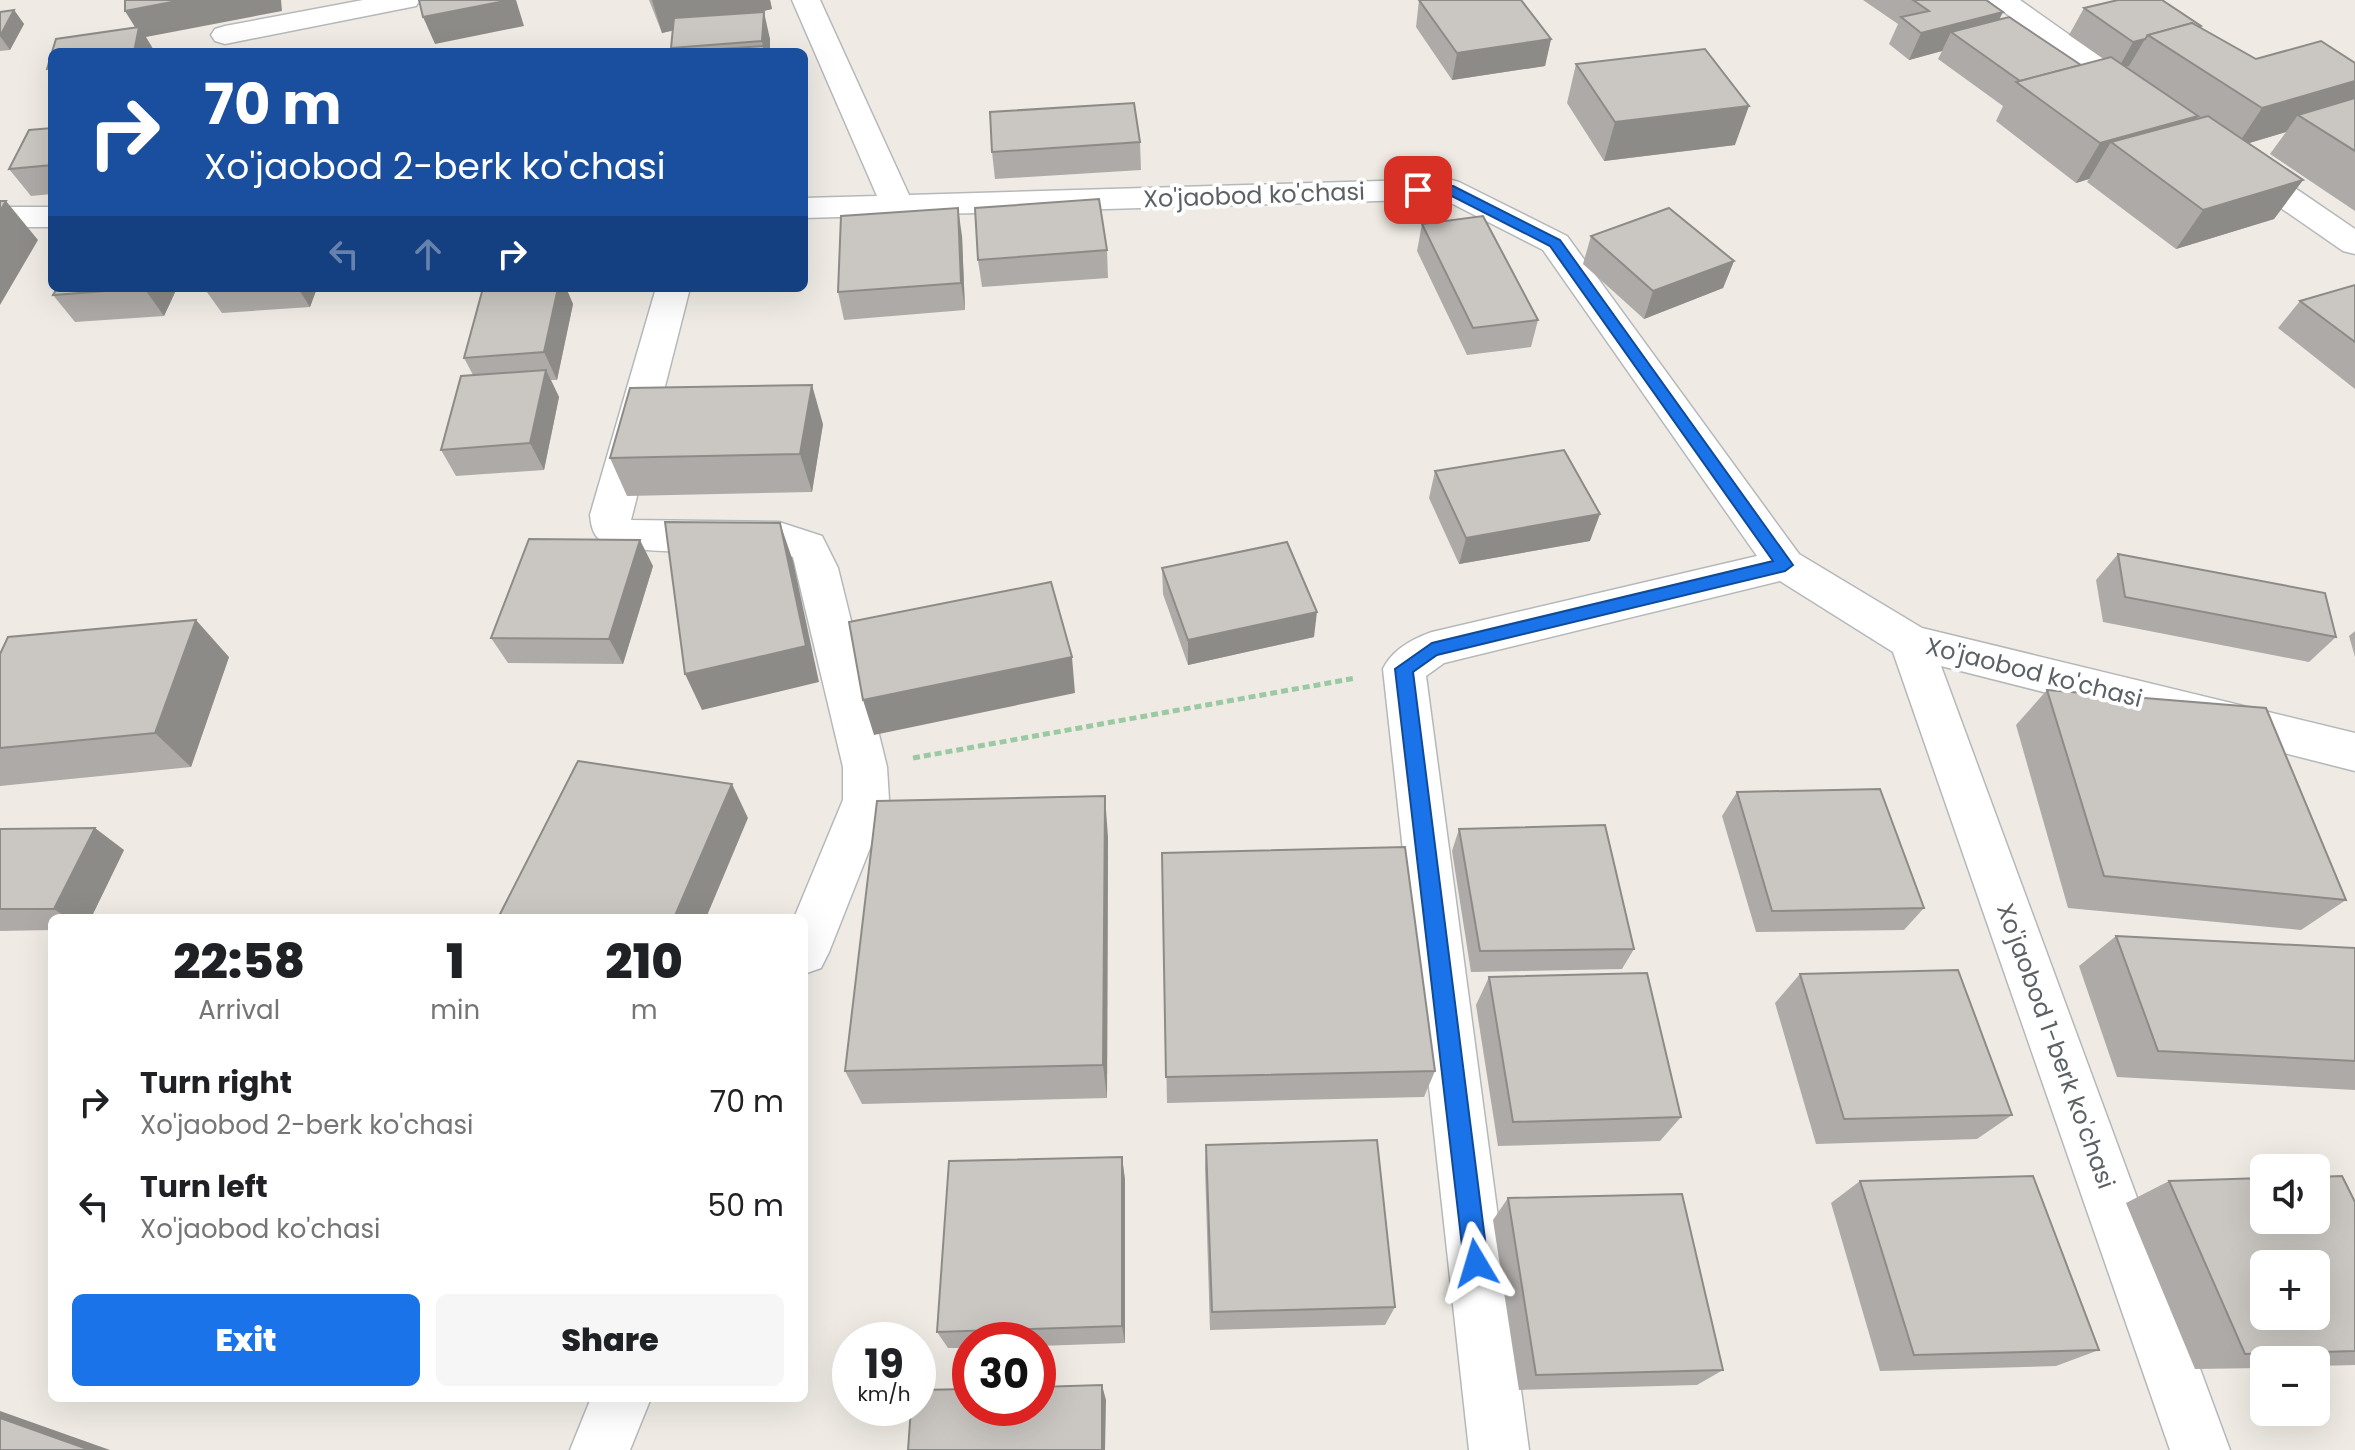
<!DOCTYPE html>
<meta charset="utf-8">
<style>
:root{--surface:#fff;--page:#f6f6f6;--text:#202124;--muted:#757577;--accent:#1a73e8}
body{margin:0;font-family:Poppins,sans-serif;background:var(--page);color:var(--text);height:100vh;display:flex;flex-direction:column;font-size:30px;white-space:nowrap}
*{box-sizing:border-box;margin:0}
p{font-size:26px;color:var(--muted)}
.icon{flex:none;width:44px;height:44px;fill:none;stroke:currentColor;stroke-width:2;stroke-linecap:round;stroke-linejoin:round}
.map{position:relative;flex:1;overflow:hidden}
.side{position:absolute;left:48px;top:914px;width:760px;height:488px;display:flex;flex-direction:column;background:var(--surface);border-radius:12px;box-shadow:0 8px 32px #0002}
.side>*{flex:none}
.top-card{position:absolute;left:48px;top:48px;width:760px;height:244px;border-radius:12px;box-shadow:0 8px 32px #0002;background:#1a4fa0;color:#fff;overflow:hidden}
.buttons{position:absolute;left:2250px;top:1154px;display:grid;gap:16px}
.buttons a{display:grid;place-items:center;width:80px;height:80px;border-radius:12px;background:var(--surface);box-shadow:0 8px 32px #0002;font-size:40px}
.speed{position:absolute;left:832px;top:1322px;display:flex;gap:16px;font-size:40px;font-weight:700;text-align:center}
.speed>*{display:grid;place-content:center;width:104px;height:104px;border-radius:50%;background:var(--surface);box-shadow:0 8px 32px #0002;line-height:1}
.speed small{font-size:20px;font-weight:400}
.speed .limit{border:12px solid #d22;background:#fff;color:#111}
.pin{position:absolute;display:grid;place-items:center;width:68px;height:68px;color:#fff;margin:-34px;border-radius:16px;box-shadow:0 4px 12px #0006}
.me{position:absolute;width:88px;margin:-44px;rotate:353deg;stroke-linejoin:round;filter:drop-shadow(0 0 6px #0008)}
.turn{display:flex;align-items:center;gap:28px;height:168px;padding:0 24px;font-size:36px}
.turn .icon{width:104px;height:104px;stroke-width:2.5}
.turn b{display:block;font-size:56px;line-height:68px}
.lanes{display:flex;align-items:center;height:76px;padding:0 24px;background:#0003;justify-content:center;gap:40px;direction:ltr}
.lanes .off{opacity:.35}
.eta{display:flex;justify-content:space-evenly;align-items:center;height:136px;text-align:center}
.eta b{font-size:48px;font-weight:800;line-height:56px}
.button{display:flex;gap:16px;margin-top:auto;padding:16px 24px}
.button a{flex:1;height:92px;border-radius:12px;background:var(--accent);color:#fff;font-size:32px;font-weight:800;line-height:92px;text-align:center}
.button a+a{background:var(--page);color:var(--text)}
ul{padding:0;list-style:none}
li{display:flex;align-items:center;gap:24px;height:104px;padding:0 24px}
li div{flex:1}
li b{display:block;font-size:30px}
li em{font-style:normal}
.map>svg:first-child{display:block}
.lines{fill:none;stroke-linecap:round;stroke-linejoin:round}
.minor-casing{stroke:#b5b8bb;stroke-width:3}
.path{stroke:#9bc9a3;stroke-width:5;stroke-dasharray:7 4;stroke-linecap:butt}
.minor{fill:#fff;fill-rule:evenodd}
.wall{fill:#aeaaa7}
.shaded-wall{fill:#8d8b88}
.building{fill:#cac6c2;stroke:#8d8b88;stroke-width:2;fill-rule:evenodd}
.route{fill:#1a73e8;stroke:#114b97;stroke-width:2}
.labels{text-anchor:middle;dominant-baseline:central;stroke-width:8;stroke-linejoin:round;paint-order:stroke}
.street-label{font-size:24px;fill:#5c6165;stroke:#fff}
</style>
<div class="map">
<svg width="2355" height="1450" viewBox="0 0 2355 1450">
<rect width="100%" height="100%" fill="#efebe4"/>
<g class="lines">
<defs>
<g id="minor">
<path d="M 363,0 L 420,0 L 416,6 L 406,8 L 225,44 L 215,41 L 211,35 L 215,29 L 225,26 Z"/>
<path d="M 792,0 L 820,0 L 909,195 L 1448,179 L 1459,182 L 1567,236 L 1799,554 L 1922,628 L 2355,733 L 2355,771 L 1941,666 L 2230,1450 L 2170,1450 L 1893,652 L 1780,581 L 1444,663 L 1426,676 L 1529,1450 L 1469,1450 L 1383,669 C 1392,650 1412,639 1432,632 L 1757,556 L 1543,250 L 1443,199 L 804,218 L 804,198 L 877,196 Z"/>
<path d="M 1987,0 L 2020,0 L 2156,96 L 2152,102 L 2130,102 Z"/>
<path d="M 2240,156 L 2251,158 L 2355,229 L 2355,254 L 2343,251 L 2229,172 L 2224,165 L 2229,158 Z"/>
<rect x="0" y="207" width="52" height="20"/>
<path d="M 656,288 L 690,288 L 631,520 L 779,522 L 822,536 L 838,568 L 887,767 L 889,800 L 829,952 L 821,968 L 804,974 L 804,918 L 794,918 L 843,800 L 843,767 L 793,557 L 777,552 C 745,551 617,557 598,538 C 592,532 591,523 590,515 Z"/>
<path d="M 591,1398 L 651,1398 L 630,1450 L 570,1450 Z"/>
</g>
</defs>
<use href="#minor" class="minor-casing"/>
<path class="path" d="M 913,758 L 1356,678"/>
<use href="#minor" class="minor"/>
</g>
<g class="wall">
<path d="M 649,0 L 770,0 L 772,9 L 760,12 L 770,39 L 770,52 L 672,52 L 671,48 L 673,30 L 662,33 Z"/>
<path d="M 1419,0 L 1551,39 L 1545,66 L 1452,80 L 1416,27 Z"/>
<path d="M 1863,0 L 1986,0 L 1999,19 L 2081,65 L 2104,59 L 2069,35 L 2084,8 L 2201,26 L 2200,28 L 2256,59 L 2355,63 L 2355,211 L 2270,154 L 2286,132 L 2249,143 L 2303,180 L 2274,219 L 2176,249 L 2087,182 L 2089,179 L 2076,183 L 1996,121 L 2003,106 L 1938,59 L 1942,51 L 1909,60 L 1889,44 L 1898,24 Z"/>
<path d="M 14,10 L 24,24 L 10,50 L 0,51 L 0,12 Z"/>
<path d="M 1576,64 L 1735,145 L 1604,161 L 1567,103 Z"/>
<path d="M 52,128 L 52,194 L 31,196 L 9,169 Z"/>
<path d="M 1140,142 L 1141,170 L 995,179 L 992,152 Z"/>
<path d="M 1422,224 L 1538,320 L 1531,347 L 1467,355 L 1417,251 Z"/>
<path d="M 962,236 L 965,310 L 844,320 L 838,292 Z"/>
<path d="M 1591,236 L 1734,261 L 1723,288 L 1644,319 L 1583,264 Z"/>
<path d="M 1107,250 L 1108,278 L 982,287 L 978,260 Z"/>
<path d="M 2355,285 L 2355,389 L 2278,328 L 2300,301 Z"/>
<path d="M 57,288 L 177,288 L 164,316 L 75,322 L 53,295 Z"/>
<path d="M 204,288 L 317,288 L 310,307 L 222,313 Z"/>
<path d="M 483,288 L 566,288 L 573,304 L 557,380 L 551,380 L 559,397 L 544,470 L 456,476 L 441,450 L 473,375 L 464,358 Z"/>
<path d="M 823,424 L 812,492 L 627,496 L 610,458 Z"/>
<path d="M 1435,471 L 1590,541 L 1459,564 L 1429,498 Z"/>
<path d="M 2118,554 L 2336,637 L 2309,662 L 2103,622 L 2096,580 Z"/>
<path d="M 653,566 L 623,664 L 508,663 L 491,638 Z"/>
<path d="M 1162,568 L 1314,637 L 1188,665 L 1163,594 Z"/>
<path d="M 2355,631 L 2355,657 L 2349,636 Z"/>
<path d="M 0,654 L 229,657 L 191,767 L 0,786 Z"/>
<path d="M 2047,690 L 2346,900 L 2301,930 L 2068,908 L 2016,725 Z"/>
<path d="M 1737,792 L 1924,908 L 1904,930 L 1756,932 L 1722,816 Z"/>
<path d="M 0,829 L 124,850 L 91,918 L 52,918 L 52,930 L 0,931 Z"/>
<path d="M 1459,829 L 1634,949 L 1622,969 L 1471,972 L 1452,851 Z"/>
<path d="M 1108,837 L 1107,1098 L 862,1104 L 845,1071 Z"/>
<path d="M 1162,853 L 1435,1071 L 1424,1097 L 1167,1103 Z"/>
<path d="M 2116,936 L 2355,948 L 2355,1090 L 2117,1077 L 2079,966 Z"/>
<path d="M 1800,974 L 2012,1115 L 1977,1139 L 1816,1144 L 1775,1003 Z"/>
<path d="M 1489,977 L 1681,1117 L 1660,1141 L 1498,1146 L 1476,1005 Z"/>
<path d="M 1206,1145 L 1395,1307 L 1385,1325 L 1210,1330 L 1205,1168 Z"/>
<path d="M 1122,1157 L 1125,1180 L 1125,1343 L 1038,1346 L 1038,1340 L 970,1340 L 970,1348 L 948,1348 L 937,1332 Z"/>
<path d="M 1860,1181 L 2099,1350 L 2056,1366 L 1880,1371 L 1831,1203 Z"/>
<path d="M 2169,1181 L 2355,1202 L 2355,1365 L 2316,1366 L 2316,1360 L 2264,1360 L 2264,1368 L 2195,1369 L 2126,1203 Z"/>
<path d="M 1508,1198 L 1723,1370 L 1697,1385 L 1519,1390 L 1493,1220 Z"/>
</g>
<g class="shaded-wall">
<path d="M 182,0 L 281,0 L 282,11 L 146,37 L 155,52 L 134,52 L 138,32 L 125,11 Z"/>
<path d="M 510,0 L 516,0 L 524,26 L 435,44 L 423,17 Z"/>
<path d="M 652,0 L 770,0 L 772,9 L 662,33 Z"/>
<path d="M 14,10 L 24,24 L 10,50 L 0,36 Z"/>
<path d="M 764,12 L 770,39 L 770,52 L 764,52 L 762,41 Z"/>
<path d="M 2003,12 L 1990,39 L 1951,32 L 1942,51 L 1909,60 L 1921,33 Z"/>
<path d="M 1551,39 L 1545,66 L 1452,80 L 1457,53 Z"/>
<path d="M 2145,39 L 2129,66 L 2118,69 L 2133,42 Z"/>
<path d="M 2355,81 L 2355,101 L 2298,115 L 2286,132 L 2236,147 L 2262,108 Z"/>
<path d="M 1749,106 L 1735,145 L 1604,161 L 1615,122 Z"/>
<path d="M 2198,116 L 2172,156 L 2111,142 L 2089,179 L 2076,183 L 2100,143 Z"/>
<path d="M 2303,180 L 2274,219 L 2176,249 L 2203,210 Z"/>
<path d="M 6,201 L 38,240 L 0,305 L 0,211 Z"/>
<path d="M 958,208 L 962,236 L 965,310 L 961,283 Z"/>
<path d="M 1734,261 L 1723,288 L 1644,319 L 1653,291 Z"/>
<path d="M 144,288 L 177,288 L 164,316 Z"/>
<path d="M 298,288 L 317,288 L 310,307 Z"/>
<path d="M 558,288 L 566,288 L 573,304 L 557,380 L 544,352 Z"/>
<path d="M 546,370 L 559,397 L 544,470 L 530,443 Z"/>
<path d="M 812,385 L 823,424 L 812,492 L 800,454 Z"/>
<path d="M 1600,514 L 1590,541 L 1459,564 L 1466,538 Z"/>
<path d="M 780,523 L 793,561 L 819,682 L 702,710 L 685,674 Z"/>
<path d="M 640,540 L 653,566 L 623,664 L 609,639 Z"/>
<path d="M 1317,612 L 1314,637 L 1188,665 L 1188,640 Z"/>
<path d="M 196,620 L 229,657 L 191,767 L 155,733 Z"/>
<path d="M 1072,657 L 1075,693 L 874,735 L 863,700 Z"/>
<path d="M 732,784 L 748,818 L 706,918 L 674,918 Z"/>
<path d="M 1105,796 L 1108,837 L 1107,1098 L 1103,1065 Z"/>
<path d="M 95,828 L 124,850 L 91,918 L 67,918 L 54,909 Z"/>
<path d="M 1122,1157 L 1125,1180 L 1125,1343 L 1122,1326 Z"/>
<path d="M 1102,1385 L 1106,1400 L 1105,1450 L 1102,1450 Z"/>
<path d="M 0,1411 L 110,1450 L 90,1450 L 0,1418 Z"/>
</g>
<g class="building">
<path d="M 125,0 L 182,0 L 125,11 Z"/>
<path d="M 419,0 L 510,0 L 423,17 Z"/>
<path d="M 1419,0 L 1521,0 L 1551,39 L 1457,53 Z"/>
<path d="M 1913,0 L 1986,0 L 2003,12 L 1921,33 L 1901,17 L 1929,11 Z"/>
<path d="M 2118,0 L 2162,0 L 2201,26 L 2198,27 L 2192,23 L 2148,35 L 2145,39 L 2133,42 L 2084,8 Z"/>
<path d="M 14,10 L 0,36 L 0,12 Z"/>
<path d="M 764,12 L 762,41 L 671,48 L 674,18 Z"/>
<path d="M 2009,17 L 2081,65 L 2020,81 L 1951,32 Z"/>
<path d="M 2192,23 L 2256,59 L 2321,41 L 2355,63 L 2355,81 L 2262,108 L 2148,35 Z"/>
<path d="M 139,27 L 134,52 L 52,52 L 56,39 Z"/>
<path d="M 764,46 L 764,52 L 676,52 Z"/>
<path d="M 1705,49 L 1749,106 L 1615,122 L 1576,64 Z"/>
<path d="M 52,52 L 52,68 L 47,69 Z"/>
<path d="M 2111,57 L 2198,116 L 2100,143 L 2016,82 Z"/>
<path d="M 2355,98 L 2355,151 L 2298,115 Z"/>
<path d="M 1134,103 L 1140,142 L 992,152 L 990,112 Z"/>
<path d="M 2208,116 L 2303,180 L 2203,210 L 2111,142 Z"/>
<path d="M 52,128 L 52,165 L 9,169 L 29,130 Z"/>
<path d="M 1099,199 L 1107,250 L 978,260 L 975,208 Z"/>
<path d="M 0,201 L 6,201 L 0,211 Z"/>
<path d="M 958,208 L 961,283 L 838,292 L 841,216 Z"/>
<path d="M 1669,208 L 1734,261 L 1653,291 L 1591,236 Z"/>
<path d="M 1483,216 L 1538,320 L 1473,328 L 1422,224 Z"/>
<path d="M 2355,285 L 2355,342 L 2300,301 Z"/>
<path d="M 57,288 L 144,288 L 53,295 Z"/>
<path d="M 483,288 L 558,288 L 544,352 L 464,358 Z"/>
<path d="M 546,370 L 530,443 L 441,450 L 461,376 Z"/>
<path d="M 812,385 L 800,454 L 610,458 L 630,388 Z"/>
<path d="M 1564,450 L 1600,514 L 1466,538 L 1435,471 Z"/>
<path d="M 665,522 L 780,523 L 806,646 L 685,674 Z"/>
<path d="M 529,539 L 640,540 L 609,639 L 491,638 Z"/>
<path d="M 1287,542 L 1317,612 L 1188,640 L 1162,568 Z"/>
<path d="M 2118,554 L 2325,593 L 2336,637 L 2125,597 Z"/>
<path d="M 1051,582 L 1072,657 L 863,700 L 849,622 Z"/>
<path d="M 196,620 L 155,733 L 0,748 L 0,654 L 8,637 Z"/>
<path d="M 2047,690 L 2266,708 L 2346,900 L 2104,876 Z"/>
<path d="M 578,761 L 732,784 L 674,918 L 498,918 Z"/>
<path d="M 1880,789 L 1924,908 L 1772,911 L 1737,792 Z"/>
<path d="M 1105,796 L 1103,1065 L 845,1071 L 877,801 Z"/>
<path d="M 1605,825 L 1634,949 L 1480,951 L 1459,829 Z"/>
<path d="M 95,828 L 54,909 L 0,909 L 0,829 Z"/>
<path d="M 1405,847 L 1435,1071 L 1166,1077 L 1162,853 Z"/>
<path d="M 2116,936 L 2355,948 L 2355,1061 L 2158,1051 Z"/>
<path d="M 1958,970 L 2012,1115 L 1844,1119 L 1800,974 Z"/>
<path d="M 1647,973 L 1681,1117 L 1513,1122 L 1489,977 Z"/>
<path d="M 1377,1140 L 1395,1307 L 1212,1312 L 1206,1145 Z"/>
<path d="M 1122,1157 L 1122,1326 L 937,1332 L 949,1161 Z"/>
<path d="M 2033,1176 L 2099,1350 L 1914,1355 L 1860,1181 Z"/>
<path d="M 2342,1176 L 2355,1202 L 2355,1351 L 2245,1354 L 2169,1181 L 2264,1178 L 2264,1220 L 2316,1220 L 2316,1177 ZM 2264,1264 L 2316,1264 L 2316,1316 L 2264,1316 Z"/>
<path d="M 1682,1194 L 1723,1370 L 1536,1375 L 1508,1198 Z"/>
<path d="M 1102,1385 L 1102,1450 L 908,1450 L 911,1408 L 918,1408 L 918,1390 L 970,1389 L 970,1408 L 1038,1408 L 1038,1387 Z"/>
<path d="M 0,1418 L 90,1450 L 0,1450 Z"/>
</g>
<path class="route" d="M 1453,186 L 1560,240 L 1793,565 L 1785,571 L 1437,655 L 1413,672 L 1488,1263 L 1484,1271 L 1476,1274 L 1468,1271 L 1464,1263 L 1395,669 L 1432,643 L 1773,561 L 1550,246 L 1446,193 L 1418,194 L 1411,190 L 1418,186 Z"/>
<g class="labels">
<g class="street-label">
<text transform="translate(1254 195) rotate(-2)">Xo'jaobod ko'chasi</text>
<text transform="translate(2034 672) rotate(14)">Xo'jaobod ko'chasi</text>
<text transform="translate(2056 1046) rotate(70)">Xo'jaobod 1-berk ko'chasi</text>
</g>
</g>
</svg>
<div class="buttons">
<a><svg class="icon" aria-label="sound" viewBox="0 0 24 24"><path d="M4 9h4l5-4v14l-5-4H4zM17 9q2 3 0 6"/></svg></a>
<a>+</a>
<a>−</a>
</div>
<div class="speed"><div>19<small>km/h</small></div><div class="limit">30</div></div>
<div class="pin" style="left:1418px;top:190px;background:#d93025"><svg class="icon" aria-label="arrive" viewBox="0 0 24 24"><path d="M6 21V4h12l-3 4 3 4H6"/></svg></div>
<svg class="me" style="left:1476px;top:1263px" viewBox="-20 -20 40 40"><path d="M0-17L14 15 0 8-14 15z" fill="#1a73e8" stroke="#fff" stroke-width="4"/></svg>
<div class="top-card">
<div class="turn"><svg class="icon" aria-label="right" viewBox="0 0 24 24"><path d="M7 20v-9h11M14 6l5 5-5 5"/></svg><div><b>70 m</b>Xo'jaobod 2-berk ko'chasi</div></div>
<div class="lanes"><svg class="icon off" aria-label="left" viewBox="0 0 24 24"><path d="M17 20v-9H6M10 6l-5 5 5 5"/></svg><svg class="icon off" aria-label="ahead" viewBox="0 0 24 24"><path d="M12 20V5M6 11l6-6 6 6"/></svg><svg class="icon" aria-label="right" viewBox="0 0 24 24"><path d="M7 20v-9h11M14 6l5 5-5 5"/></svg></div>
</div>
<section class="side">
<div class="eta">
<div><b>22:58</b><p>Arrival</p></div>
<div><b>1</b><p>min</p></div>
<div><b>210</b><p>m</p></div>
</div>
<ul>
<li><svg class="icon" aria-label="right" viewBox="0 0 24 24"><path d="M7 20v-9h11M14 6l5 5-5 5"/></svg><div><b>Turn right</b><p>Xo'jaobod 2-berk ko'chasi</p></div><em>70 m</em></li>
<li><svg class="icon" aria-label="left" viewBox="0 0 24 24"><path d="M17 20v-9H6M10 6l-5 5 5 5"/></svg><div><b>Turn left</b><p>Xo'jaobod ko'chasi</p></div><em>50 m</em></li>
</ul>
<div class="button"><a>Exit</a><a>Share</a></div>
</section>
</div>
